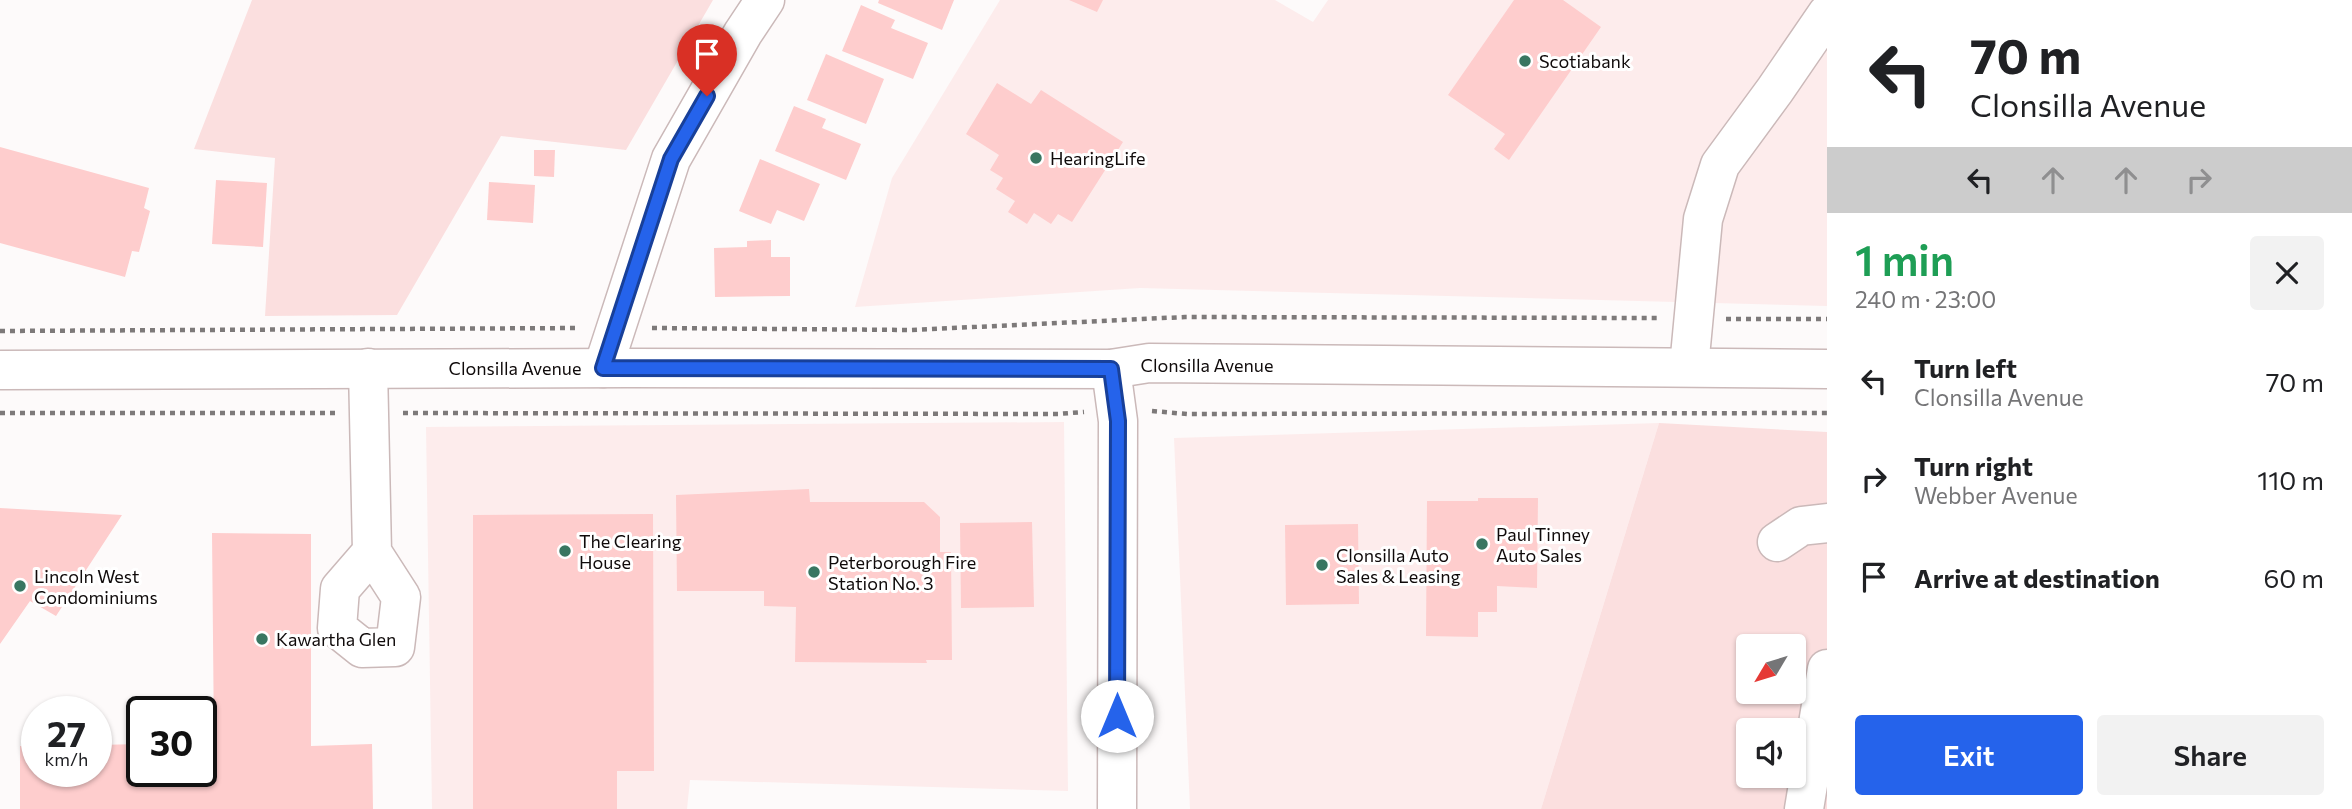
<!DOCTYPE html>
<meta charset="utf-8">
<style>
:root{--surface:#fff;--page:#f2f2f2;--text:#202124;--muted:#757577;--accent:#2563eb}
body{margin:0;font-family:Commissioner,sans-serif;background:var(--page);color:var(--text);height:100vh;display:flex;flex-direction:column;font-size:26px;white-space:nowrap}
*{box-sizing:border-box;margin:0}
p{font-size:23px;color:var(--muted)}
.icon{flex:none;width:38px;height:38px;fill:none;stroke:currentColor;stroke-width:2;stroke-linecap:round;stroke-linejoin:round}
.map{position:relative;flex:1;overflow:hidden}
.side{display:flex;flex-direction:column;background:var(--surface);width:525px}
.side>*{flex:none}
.banner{background:#fff;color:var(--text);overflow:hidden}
.needle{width:46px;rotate:232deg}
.controls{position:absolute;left:1736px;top:634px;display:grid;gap:14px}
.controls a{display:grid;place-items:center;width:70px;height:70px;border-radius:7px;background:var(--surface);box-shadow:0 2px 5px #0004;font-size:35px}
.speed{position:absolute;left:21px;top:696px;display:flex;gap:14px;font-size:35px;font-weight:700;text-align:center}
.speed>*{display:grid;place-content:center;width:91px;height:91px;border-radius:50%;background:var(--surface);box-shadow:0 2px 5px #0004;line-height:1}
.speed small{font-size:18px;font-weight:400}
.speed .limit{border:4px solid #111;border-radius:10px;background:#fff;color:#111}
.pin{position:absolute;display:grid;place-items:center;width:60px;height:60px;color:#fff;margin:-72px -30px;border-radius:50% 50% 50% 0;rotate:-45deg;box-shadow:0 0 7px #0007}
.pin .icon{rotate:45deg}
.me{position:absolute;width:77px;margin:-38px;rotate:0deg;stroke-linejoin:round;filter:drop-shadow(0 0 5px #0008)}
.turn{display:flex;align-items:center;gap:24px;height:147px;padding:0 28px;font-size:32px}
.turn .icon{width:91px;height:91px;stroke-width:2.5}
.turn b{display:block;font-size:49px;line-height:60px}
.lanes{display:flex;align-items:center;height:66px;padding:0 28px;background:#0003;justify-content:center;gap:35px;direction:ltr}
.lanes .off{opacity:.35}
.round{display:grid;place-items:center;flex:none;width:74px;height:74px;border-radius:7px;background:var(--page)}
.overview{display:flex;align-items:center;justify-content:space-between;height:119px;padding:0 28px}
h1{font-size:42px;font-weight:600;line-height:52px;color:#1e9e55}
.cta{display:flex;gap:14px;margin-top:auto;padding:14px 28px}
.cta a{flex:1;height:80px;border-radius:7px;background:var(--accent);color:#fff;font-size:28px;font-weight:600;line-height:80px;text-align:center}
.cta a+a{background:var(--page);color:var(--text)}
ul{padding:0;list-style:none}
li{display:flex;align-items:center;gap:21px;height:98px;padding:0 28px}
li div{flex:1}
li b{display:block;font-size:26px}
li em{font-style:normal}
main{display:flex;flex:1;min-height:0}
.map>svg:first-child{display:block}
.built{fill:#fdecec}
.green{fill:#fbdfdf;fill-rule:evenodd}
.building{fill:#fecdcd}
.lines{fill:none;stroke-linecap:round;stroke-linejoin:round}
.minor-casing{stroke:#cbb9b9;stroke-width:41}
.major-casing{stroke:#cbb9b9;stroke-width:41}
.path{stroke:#7d7979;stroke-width:4.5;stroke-dasharray:5 5;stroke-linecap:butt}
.minor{stroke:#fff;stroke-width:38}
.major{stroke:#fff;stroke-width:38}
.route-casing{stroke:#184099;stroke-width:18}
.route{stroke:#2563eb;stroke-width:12}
.poi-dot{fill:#397661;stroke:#fff;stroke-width:2.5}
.labels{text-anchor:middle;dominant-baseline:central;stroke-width:6;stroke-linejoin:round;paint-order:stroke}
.poi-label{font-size:18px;fill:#0f0a0a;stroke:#fff;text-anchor:start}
.street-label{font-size:18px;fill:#0f0a0a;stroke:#fff}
</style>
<main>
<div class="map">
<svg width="1827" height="809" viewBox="0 0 1827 809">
<rect width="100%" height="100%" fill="#fdfafa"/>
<g class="built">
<path d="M 1000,0 L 1275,0 L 1313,22 L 1328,0 L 1827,0 L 1827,306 L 1140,288 L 855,307 L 892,178 Z"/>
<path d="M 1064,422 L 1068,791 L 690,780 L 687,809 L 432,809 L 426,427 Z"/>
<path d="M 1659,423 L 1541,809 L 1190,809 L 1174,438 Z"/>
</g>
<g class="green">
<path d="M 252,0 L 713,0 L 626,150 L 501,136 L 397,315 L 265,316 L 275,158 L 194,149 Z"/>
<path d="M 1659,423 L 1827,432 L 1827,809 L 1541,809 ZM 1748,646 L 1794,646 L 1794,691 L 1748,691 ZM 1748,730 L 1794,730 L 1794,775 L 1748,775 Z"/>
</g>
<g class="building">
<path d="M 879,0 L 954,0 L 942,30 L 878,3 Z"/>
<path d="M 1069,0 L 1103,0 L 1097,12 Z"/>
<path d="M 1514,0 L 1563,0 L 1601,27 L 1509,160 L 1494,149 L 1505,134 L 1448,95 Z"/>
<path d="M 861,5 L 895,20 L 891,28 L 928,43 L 913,79 L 842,51 Z"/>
<path d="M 826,54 L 884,79 L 866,124 L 807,100 Z"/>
<path d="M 997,83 L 1031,104 L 1041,90 L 1123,142 L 1072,222 L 1058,214 L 1051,224 L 1034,213 L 1027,224 L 1008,212 L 1015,201 L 996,189 L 1003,178 L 990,170 L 999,155 L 966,134 Z"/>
<path d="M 794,106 L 826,119 L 822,128 L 861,144 L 846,180 L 775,151 Z"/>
<path d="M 0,147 L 149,188 L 144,208 L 150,211 L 139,252 L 132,251 L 125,277 L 0,243 Z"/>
<path d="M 534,150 L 555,150 L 554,177 L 534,176 Z"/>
<path d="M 760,159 L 820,184 L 804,221 L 777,210 L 771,224 L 739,211 Z"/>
<path d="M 216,180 L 267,183 L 263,247 L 212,244 Z"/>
<path d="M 489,182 L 535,185 L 533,223 L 487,220 Z"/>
<path d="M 771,240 L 771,257 L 790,257 L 790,296 L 715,297 L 714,248 L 747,247 L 747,241 Z"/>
<path d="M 809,489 L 810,502 L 924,502 L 940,517 L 940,552 L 951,552 L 952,660 L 926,660 L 927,663 L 795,662 L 796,607 L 764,606 L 764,591 L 677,591 L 676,495 Z"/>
<path d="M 1478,498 L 1538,498 L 1537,588 L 1497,586 L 1497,612 L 1478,612 L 1478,637 L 1426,636 L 1427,501 L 1478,501 Z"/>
<path d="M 0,508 L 122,515 L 56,616 L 30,601 L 0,644 Z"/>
<path d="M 653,514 L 654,771 L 617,771 L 617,809 L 473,809 L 473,515 Z"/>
<path d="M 1032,522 L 1034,607 L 961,608 L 960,523 Z"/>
<path d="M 1358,524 L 1359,604 L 1286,605 L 1285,525 Z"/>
<path d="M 212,533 L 311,534 L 311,746 L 372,744 L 373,809 L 20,809 L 20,746 L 37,746 L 37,772 L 96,772 L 96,745 L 142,744 L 142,772 L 201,772 L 201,743 L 214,743 Z"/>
</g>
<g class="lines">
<defs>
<g id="minor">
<path d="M 1689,367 L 1703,219 L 1720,165 L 1775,90 L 1827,14"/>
<path d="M 368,368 L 372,552 L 401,597 L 395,647 L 362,648 L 337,628 L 340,589 L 372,552"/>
<path d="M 603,368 L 671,159 L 743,33 L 765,0"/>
<path d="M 1111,369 L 1118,421 L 1117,809"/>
<path d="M 1777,542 L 1801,526 L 1827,523"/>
<path d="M 1804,809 L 1827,669"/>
</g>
<path id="major" d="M 0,370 L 627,368 L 1111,369 L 1149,363 L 1827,369"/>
</defs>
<use href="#minor" class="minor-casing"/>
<use href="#major" class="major-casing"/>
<g class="path">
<path d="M 1726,319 L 1827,319"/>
<path d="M 652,328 L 911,330 L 1185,317 L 1661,318"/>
<path d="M 0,331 L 580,328"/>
<path d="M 1152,411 L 1187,414 L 1827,413"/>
<path d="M 0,413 L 335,413"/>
<path d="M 403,413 L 1058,414 L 1084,412"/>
</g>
<use href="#minor" class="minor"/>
<use href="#major" class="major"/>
</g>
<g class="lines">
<defs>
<path id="route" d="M 707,96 L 671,159 L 603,368 L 1111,369 L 1118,421 L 1117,716"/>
</defs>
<use href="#route" class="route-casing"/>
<use href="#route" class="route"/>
</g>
<g class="poi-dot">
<circle cx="1525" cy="61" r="7"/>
<circle cx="1036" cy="158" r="7"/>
<circle cx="1482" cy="544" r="7"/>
<circle cx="565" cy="551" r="7"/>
<circle cx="1322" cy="565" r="7"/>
<circle cx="814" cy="572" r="7"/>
<circle cx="20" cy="586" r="7"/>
<circle cx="262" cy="639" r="7"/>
</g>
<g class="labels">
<g class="poi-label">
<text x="1539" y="61">Scotiabank</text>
<text x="1050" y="158">HearingLife</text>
<text x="1496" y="534">Paul Tinney<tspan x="1496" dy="21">Auto Sales</tspan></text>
<text x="579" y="541">The Clearing<tspan x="579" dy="21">House</tspan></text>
<text x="1336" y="555">Clonsilla Auto<tspan x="1336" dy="21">Sales &amp; Leasing</tspan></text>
<text x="828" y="562">Peterborough Fire<tspan x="828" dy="21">Station No. 3</tspan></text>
<text x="34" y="576">Lincoln West<tspan x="34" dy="21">Condominiums</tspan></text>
<text x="276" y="639">Kawartha Glen</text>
</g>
<g class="street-label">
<text x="1207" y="365">Clonsilla Avenue</text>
<text x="515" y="368">Clonsilla Avenue</text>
</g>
</g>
</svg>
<div class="controls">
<a><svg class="needle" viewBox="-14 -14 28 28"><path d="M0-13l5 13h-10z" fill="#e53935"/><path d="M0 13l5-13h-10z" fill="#757577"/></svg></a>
<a><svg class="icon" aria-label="sound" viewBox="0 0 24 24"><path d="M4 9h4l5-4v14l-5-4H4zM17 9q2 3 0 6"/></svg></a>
</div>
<div class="speed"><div>27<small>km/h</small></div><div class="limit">30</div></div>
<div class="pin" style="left:707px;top:96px;background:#d93025"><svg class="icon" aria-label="arrive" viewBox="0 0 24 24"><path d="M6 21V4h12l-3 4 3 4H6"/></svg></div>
<svg class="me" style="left:1117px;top:716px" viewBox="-20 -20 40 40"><circle r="19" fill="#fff"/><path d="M0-13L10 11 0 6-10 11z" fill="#2563eb"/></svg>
</div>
<section class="side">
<div class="banner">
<div class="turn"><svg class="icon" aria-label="left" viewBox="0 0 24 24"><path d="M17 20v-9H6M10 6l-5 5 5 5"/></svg><div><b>70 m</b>Clonsilla Avenue</div></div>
<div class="lanes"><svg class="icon" aria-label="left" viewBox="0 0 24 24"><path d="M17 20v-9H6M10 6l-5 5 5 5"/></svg><svg class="icon off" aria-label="ahead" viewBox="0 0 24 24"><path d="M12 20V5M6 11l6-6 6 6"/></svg><svg class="icon off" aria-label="ahead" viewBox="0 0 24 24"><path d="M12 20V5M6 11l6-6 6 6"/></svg><svg class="icon off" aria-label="right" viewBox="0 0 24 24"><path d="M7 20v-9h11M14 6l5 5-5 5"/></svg></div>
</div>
<div class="overview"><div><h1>1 min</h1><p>240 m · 23:00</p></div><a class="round"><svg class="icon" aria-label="close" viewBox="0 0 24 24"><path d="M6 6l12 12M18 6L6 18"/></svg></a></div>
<ul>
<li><svg class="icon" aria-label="left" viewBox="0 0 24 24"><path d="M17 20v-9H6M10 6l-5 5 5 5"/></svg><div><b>Turn left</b><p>Clonsilla Avenue</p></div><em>70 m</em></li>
<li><svg class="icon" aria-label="right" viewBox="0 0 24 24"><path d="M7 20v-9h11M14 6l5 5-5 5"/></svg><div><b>Turn right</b><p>Webber Avenue</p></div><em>110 m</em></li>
<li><svg class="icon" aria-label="arrive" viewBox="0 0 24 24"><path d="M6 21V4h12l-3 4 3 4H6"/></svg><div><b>Arrive at destination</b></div><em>60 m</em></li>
</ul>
<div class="cta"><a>Exit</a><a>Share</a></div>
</section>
</main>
